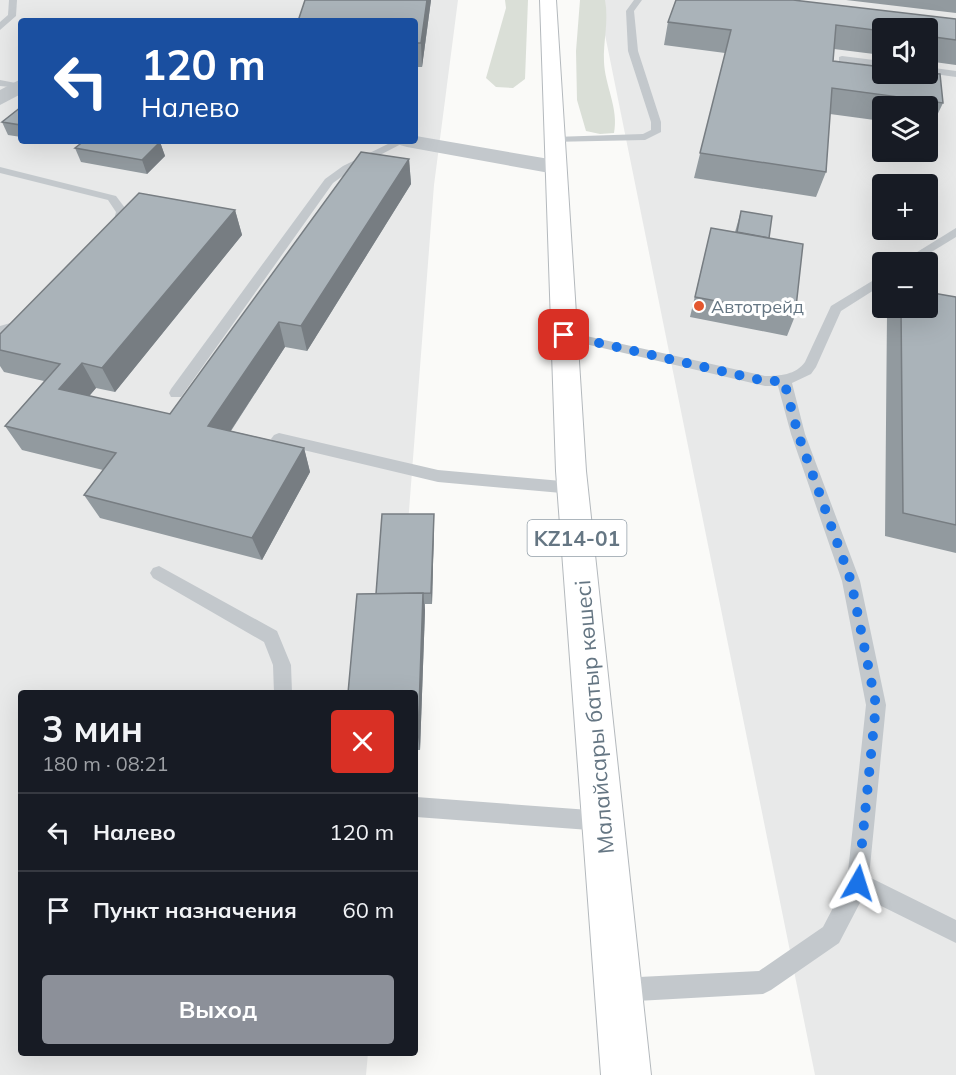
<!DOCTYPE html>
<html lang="ru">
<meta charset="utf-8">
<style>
:root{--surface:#171b24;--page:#20242c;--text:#f1f3f6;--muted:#9ea1a6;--line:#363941;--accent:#8c9099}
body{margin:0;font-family:Mulish,sans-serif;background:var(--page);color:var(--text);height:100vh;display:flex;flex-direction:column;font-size:22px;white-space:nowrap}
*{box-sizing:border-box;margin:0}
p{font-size:20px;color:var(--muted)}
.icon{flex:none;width:33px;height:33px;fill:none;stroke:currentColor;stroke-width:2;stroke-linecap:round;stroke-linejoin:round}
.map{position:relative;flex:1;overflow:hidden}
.details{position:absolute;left:18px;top:690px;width:400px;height:366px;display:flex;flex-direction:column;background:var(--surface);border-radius:6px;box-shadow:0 6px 24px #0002}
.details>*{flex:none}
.banner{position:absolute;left:18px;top:18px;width:400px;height:126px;border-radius:6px;box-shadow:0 6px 24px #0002;background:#1a4fa0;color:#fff;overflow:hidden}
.buttons{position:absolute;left:872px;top:18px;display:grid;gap:12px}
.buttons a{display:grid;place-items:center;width:66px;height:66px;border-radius:6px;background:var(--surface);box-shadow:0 6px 24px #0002;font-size:30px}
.pin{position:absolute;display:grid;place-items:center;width:51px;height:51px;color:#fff;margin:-26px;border-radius:12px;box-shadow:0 3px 9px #0006}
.me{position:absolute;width:66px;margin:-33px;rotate:6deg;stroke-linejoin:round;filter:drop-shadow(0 0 4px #0008)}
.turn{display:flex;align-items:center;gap:21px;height:126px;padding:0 24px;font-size:27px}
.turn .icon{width:78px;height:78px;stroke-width:2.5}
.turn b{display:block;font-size:42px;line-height:51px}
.round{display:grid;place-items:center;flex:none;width:63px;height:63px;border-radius:6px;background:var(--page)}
.head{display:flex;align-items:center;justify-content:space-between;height:102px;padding:0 24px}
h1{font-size:36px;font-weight:700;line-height:45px}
.action{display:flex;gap:12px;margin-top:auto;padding:12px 24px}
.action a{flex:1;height:69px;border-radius:6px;background:var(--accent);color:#fff;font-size:24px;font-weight:700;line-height:69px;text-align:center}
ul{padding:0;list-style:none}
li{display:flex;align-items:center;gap:18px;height:78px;padding:0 24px;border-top:2px solid var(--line)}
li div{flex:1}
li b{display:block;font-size:22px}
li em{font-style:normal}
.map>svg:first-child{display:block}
.built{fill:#e8e9e9;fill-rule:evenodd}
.green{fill:#dadfd7}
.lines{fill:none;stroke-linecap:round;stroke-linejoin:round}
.trunk-casing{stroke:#b4b9bd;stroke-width:2}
.service{fill:#c3c8cc;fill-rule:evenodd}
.minor{fill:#c3c8cc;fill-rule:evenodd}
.trunk{fill:#fff;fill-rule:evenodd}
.wall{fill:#929a9f}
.shaded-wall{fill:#777d82}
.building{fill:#aab3b9;stroke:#777d82;stroke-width:1.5}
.route{stroke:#1a73e8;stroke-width:10;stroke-dasharray:0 18}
.poi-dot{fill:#e4572e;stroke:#fff;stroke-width:2}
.labels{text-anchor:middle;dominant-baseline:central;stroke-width:6;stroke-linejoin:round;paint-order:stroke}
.far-poi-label{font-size:18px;fill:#657683;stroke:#fff;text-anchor:start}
.shield{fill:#fff;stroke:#939fa8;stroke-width:1.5}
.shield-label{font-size:21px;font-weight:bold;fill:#657683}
.street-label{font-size:22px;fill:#657683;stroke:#fff}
</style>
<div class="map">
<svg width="956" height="1075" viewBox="0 0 956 1075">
<rect width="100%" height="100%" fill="#fafaf8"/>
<g class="built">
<path d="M 0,0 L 458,0 L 434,185 L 395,693 L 21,693 L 21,1053 L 368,1053 L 366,1075 L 0,1075 ZM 21,21 L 416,21 L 416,141 L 21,141 Z"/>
<path d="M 598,0 L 956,0 L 956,1075 L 815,1075 ZM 882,28 L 927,28 L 927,74 L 882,74 ZM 882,106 L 927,106 L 927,152 L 882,152 ZM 882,184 L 927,184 L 927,230 L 882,230 ZM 882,262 L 927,262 L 927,308 L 882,308 Z"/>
</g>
<g class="green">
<path d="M 505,0 L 528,0 L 525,79 L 513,88 L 496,87 L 486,78 L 506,8 Z"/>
<path d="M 580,0 L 605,0 C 609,22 603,41 604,62 C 605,86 619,109 614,133 L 600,134 L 586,131 L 577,100 L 576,51 Z"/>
</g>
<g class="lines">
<defs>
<path id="trunk" d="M 540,0 L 556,0 L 586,471 L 651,1075 L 601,1075 L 556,471 Z"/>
</defs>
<use href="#trunk" class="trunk-casing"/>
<g class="service">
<path d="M 9,0 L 17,0 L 16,16 L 0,30 L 0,22 L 8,15 Z"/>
<path d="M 634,0 L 642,0 L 634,11 L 638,51 L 661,122 L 661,132 L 645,140 L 550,142 L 550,138 L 554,137 L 643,134 L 651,130 L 651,122 L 628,51 L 626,11 Z"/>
<path d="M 842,56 L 882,61 L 882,67 L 839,61 L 839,57 Z"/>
<path d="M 927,67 L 956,71 L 956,77 L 927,73 Z"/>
<path d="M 0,80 L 21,84 L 21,88 L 0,86 Z"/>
<path d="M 394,141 L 407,141 L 351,170 L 333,183 L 181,397 L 171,397 L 169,393 L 171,389 L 325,179 L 343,166 Z"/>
<path d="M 0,167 L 116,196 L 128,212 L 123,231 L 117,235 L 111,231 L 116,212 L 108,200 L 0,173 Z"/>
<path d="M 956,228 L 956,237 L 915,262 L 901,262 Z"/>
<path d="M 882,275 L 882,285 L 841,311 L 816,367 L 811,374 L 792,383 L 805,434 L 860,581 L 886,705 L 869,877 L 956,920 L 956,943 L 863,897 L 839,943 L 771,990 L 763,994 L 619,1002 L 611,998 L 607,990 L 611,982 L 619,978 L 759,971 L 823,927 L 847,881 L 866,705 L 842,581 L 791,434 L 778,386 L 765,386 L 564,339 L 557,335 L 564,331 L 765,376 C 779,376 796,375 805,362 L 831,306 Z"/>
<path d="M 25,315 L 32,319 L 24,328 L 0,334 L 0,326 L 14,322 Z"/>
<path d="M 279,433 L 438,470 L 573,482 L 579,484 L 581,488 L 579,492 L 573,494 L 438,482 L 274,443 L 271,439 L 274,435 Z"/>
<path d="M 159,566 L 277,631 L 291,665 L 292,693 L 274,693 L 273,665 L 264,642 L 153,578 L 150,573 L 153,568 Z"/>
<path d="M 416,797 L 603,811 L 610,814 L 613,821 L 610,828 L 603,831 L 416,817 Z"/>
</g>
<g class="minor">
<path d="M 21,79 L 21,94 L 0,105 L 0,90 Z"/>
<path d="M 416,136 L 555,160 L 563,162 L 566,167 L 563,172 L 555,174 L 407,147 L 400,145 L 397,141 L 416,141 Z"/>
</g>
<use href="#trunk" class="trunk"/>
</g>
<g class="wall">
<path d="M 305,0 L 431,0 L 422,67 L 416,67 L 416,21 Z"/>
<path d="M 846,0 L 956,0 L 956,13 Z"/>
<path d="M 956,19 L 956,65 L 927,61 L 927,28 L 882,28 L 882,55 L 834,49 L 833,61 L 943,103 L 931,128 L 927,127 L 927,106 L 882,106 L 882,121 L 830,114 L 826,172 L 816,197 L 694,178 L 725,53 L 664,45 L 668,22 Z"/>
<path d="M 21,107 L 21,137 L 8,135 L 2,122 Z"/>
<path d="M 160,142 L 165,156 L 147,174 L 81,162 L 75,148 Z"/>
<path d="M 409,159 L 411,184 L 307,351 L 285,347 L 231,431 L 304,448 L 310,472 L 262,560 L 100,518 L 84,495 L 103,470 L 22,450 L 5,426 L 44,381 L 4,372 L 0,366 L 0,334 L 235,210 L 242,235 L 115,392 L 96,388 L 89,396 L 170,414 Z"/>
<path d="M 741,211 L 769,238 L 795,316 L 787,336 L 690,317 L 711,228 L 735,232 Z"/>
<path d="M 956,297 L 956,553 L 885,536 L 887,313 L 890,308 L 927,308 Z"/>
<path d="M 434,514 L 434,526 L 432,604 L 425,604 L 425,610 L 420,750 L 416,750 L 416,693 L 376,594 Z"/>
</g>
<g class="shaded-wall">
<path d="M 427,0 L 431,0 L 422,67 L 421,43 Z"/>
<path d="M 160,142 L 165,156 L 147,174 L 142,160 Z"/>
<path d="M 409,159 L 411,184 L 307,351 L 301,326 Z"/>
<path d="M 235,210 L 242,235 L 115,392 L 102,368 Z"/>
<path d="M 279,322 L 285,347 L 218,450 L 208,426 Z"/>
<path d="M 82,363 L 96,388 L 75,413 L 59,389 Z"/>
<path d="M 304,448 L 310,472 L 262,560 L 252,538 Z"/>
<path d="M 434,514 L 434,526 L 432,604 L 431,593 Z"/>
<path d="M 423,593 L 425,610 L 420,750 L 418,737 Z"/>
</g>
<g class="building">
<path d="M 305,0 L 427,0 L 421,43 L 416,43 L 416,21 L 298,21 Z"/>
<path d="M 676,0 L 793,0 L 956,19 L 956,40 L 927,36 L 927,28 L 882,28 L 882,31 L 836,25 L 833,61 L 882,67 L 882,74 L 927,73 L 940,74 L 943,103 L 832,88 L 826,172 L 700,153 L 731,30 L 668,22 Z"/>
<path d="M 21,107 L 21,125 L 2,122 Z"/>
<path d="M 84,141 L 153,141 L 160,142 L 142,160 L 75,148 Z"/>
<path d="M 361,152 L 409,159 L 301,326 L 279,322 L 208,426 L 304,448 L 252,538 L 84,495 L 116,453 L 5,426 L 60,364 L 0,350 L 0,334 L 139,193 L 235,210 L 102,368 L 82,363 L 59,389 L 170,414 Z"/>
<path d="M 741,211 L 772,216 L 769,238 L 737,232 Z"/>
<path d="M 711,228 L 803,244 L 795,316 L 695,297 Z"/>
<path d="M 927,292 L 956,297 L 956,525 L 903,513 L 901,308 L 927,308 Z"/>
<path d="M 382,514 L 434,514 L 431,593 L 376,594 Z"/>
<path d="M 423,593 L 418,737 L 416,737 L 416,693 L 348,693 L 357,594 Z"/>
</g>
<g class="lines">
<path class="route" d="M 564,335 L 765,381 L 784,381 L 798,434 L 851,581 L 876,705 L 858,883"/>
</g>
<circle class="poi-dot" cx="699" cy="306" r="6"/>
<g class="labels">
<g class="far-poi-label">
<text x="711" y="306">Автотрейд</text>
</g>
<rect class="shield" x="527.5" y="520" width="99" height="36" rx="4.5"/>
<g class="shield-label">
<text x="577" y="538">KZ14-01</text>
</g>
<g class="street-label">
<text transform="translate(594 717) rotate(-95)">Малайсары батыр көшесі</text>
</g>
</g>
</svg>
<div class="buttons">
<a><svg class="icon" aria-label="sound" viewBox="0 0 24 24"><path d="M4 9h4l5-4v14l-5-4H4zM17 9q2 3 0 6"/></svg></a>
<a><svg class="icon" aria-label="layers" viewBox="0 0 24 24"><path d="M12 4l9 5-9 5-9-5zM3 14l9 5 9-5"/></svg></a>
<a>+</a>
<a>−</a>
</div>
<div class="pin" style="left:564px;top:335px;background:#d93025"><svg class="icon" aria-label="arrive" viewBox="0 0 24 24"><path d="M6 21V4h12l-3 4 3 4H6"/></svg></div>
<svg class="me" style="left:858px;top:883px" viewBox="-20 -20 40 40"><path d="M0-17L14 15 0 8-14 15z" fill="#1a73e8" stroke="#fff" stroke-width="4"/></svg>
<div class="banner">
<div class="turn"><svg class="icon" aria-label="left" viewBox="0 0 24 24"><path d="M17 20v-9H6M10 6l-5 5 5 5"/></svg><div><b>120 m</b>Налево</div></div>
</div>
<section class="details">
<div class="head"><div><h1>3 мин</h1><p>180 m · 08:21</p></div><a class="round" style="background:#d93025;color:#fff"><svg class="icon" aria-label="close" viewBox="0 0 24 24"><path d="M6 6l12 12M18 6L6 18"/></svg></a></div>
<ul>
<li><svg class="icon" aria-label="left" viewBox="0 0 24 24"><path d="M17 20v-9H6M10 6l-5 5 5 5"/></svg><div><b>Налево</b></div><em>120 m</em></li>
<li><svg class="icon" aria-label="arrive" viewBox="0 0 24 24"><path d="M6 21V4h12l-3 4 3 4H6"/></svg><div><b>Пункт назначения</b></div><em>60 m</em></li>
</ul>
<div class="action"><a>Выход</a></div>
</section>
</div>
